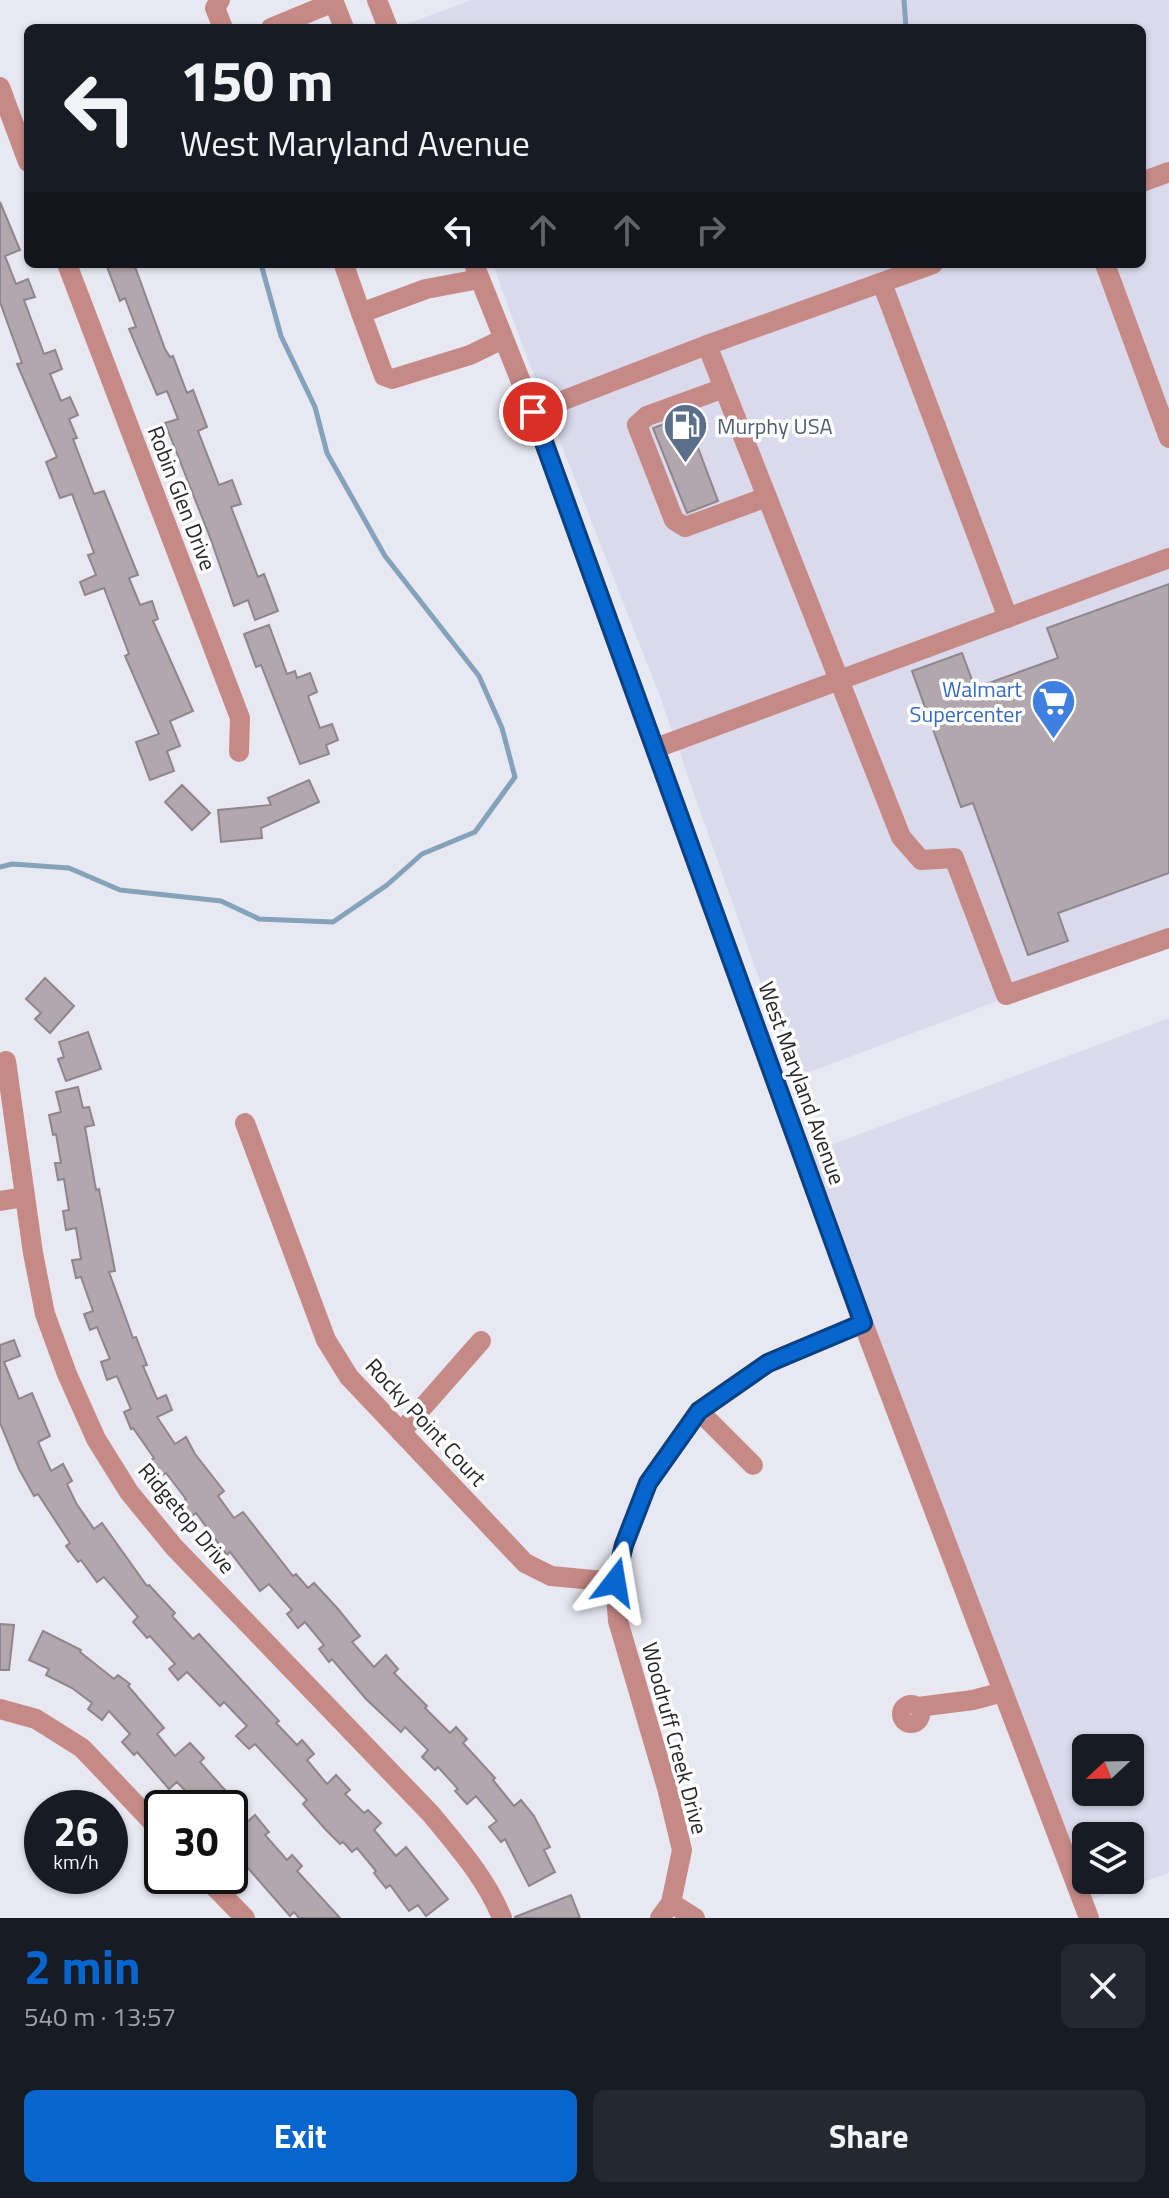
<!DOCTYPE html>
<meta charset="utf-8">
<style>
:root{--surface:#171b24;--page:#242831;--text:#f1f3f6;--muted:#9ea1a6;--accent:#0765ce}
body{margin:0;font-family:"Titillium Web",sans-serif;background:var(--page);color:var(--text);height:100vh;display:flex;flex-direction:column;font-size:30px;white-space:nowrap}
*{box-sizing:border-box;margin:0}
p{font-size:26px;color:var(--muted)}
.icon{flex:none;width:44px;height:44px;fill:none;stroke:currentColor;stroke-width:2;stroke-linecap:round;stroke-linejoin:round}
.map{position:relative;height:1918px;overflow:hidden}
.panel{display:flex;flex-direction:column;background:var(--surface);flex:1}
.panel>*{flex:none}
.top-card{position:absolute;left:24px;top:24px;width:1122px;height:244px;border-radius:12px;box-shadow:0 2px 6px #0004;background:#171b24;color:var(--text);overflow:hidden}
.needle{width:52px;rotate:248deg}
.fabs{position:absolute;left:1072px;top:1734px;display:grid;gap:16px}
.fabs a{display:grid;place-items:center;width:72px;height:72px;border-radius:12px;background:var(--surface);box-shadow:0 2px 6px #0004;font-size:40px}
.speed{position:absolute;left:24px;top:1790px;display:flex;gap:16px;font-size:40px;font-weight:700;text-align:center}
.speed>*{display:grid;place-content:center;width:104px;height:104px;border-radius:50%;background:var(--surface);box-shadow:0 2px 6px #0004;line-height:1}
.speed small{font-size:20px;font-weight:400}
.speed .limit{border:4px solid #111;border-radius:12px;background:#fff;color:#111}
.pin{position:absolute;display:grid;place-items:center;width:68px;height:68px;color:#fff;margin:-34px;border:4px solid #fff;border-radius:50%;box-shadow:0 2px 8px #0007}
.me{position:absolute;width:88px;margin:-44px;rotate:14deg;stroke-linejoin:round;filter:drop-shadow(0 0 6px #0008)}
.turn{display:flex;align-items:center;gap:28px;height:168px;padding:0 24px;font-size:36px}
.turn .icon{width:104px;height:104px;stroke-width:2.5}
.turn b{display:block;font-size:56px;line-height:68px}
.lanes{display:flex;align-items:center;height:76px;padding:0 24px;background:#0003;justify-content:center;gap:40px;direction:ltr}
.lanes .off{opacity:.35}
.round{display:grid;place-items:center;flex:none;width:84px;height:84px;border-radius:12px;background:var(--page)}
.head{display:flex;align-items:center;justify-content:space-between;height:136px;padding:0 24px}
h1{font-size:48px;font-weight:700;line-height:60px;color:var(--accent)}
.action{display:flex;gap:16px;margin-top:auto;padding:16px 24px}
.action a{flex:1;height:92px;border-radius:12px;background:var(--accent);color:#fff;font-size:32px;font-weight:700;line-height:92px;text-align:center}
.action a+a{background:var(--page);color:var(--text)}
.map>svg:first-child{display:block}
.built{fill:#dadaec;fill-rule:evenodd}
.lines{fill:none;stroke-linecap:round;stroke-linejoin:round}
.stream{stroke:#84a2ba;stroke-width:5}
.building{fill:#b2a7ad;stroke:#8f858a;stroke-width:2}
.minor{stroke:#c68a86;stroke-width:20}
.route-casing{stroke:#054286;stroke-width:20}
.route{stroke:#0765ce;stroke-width:14}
.labels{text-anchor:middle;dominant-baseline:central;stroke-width:7;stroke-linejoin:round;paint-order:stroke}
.service-label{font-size:22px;fill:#4e5e75;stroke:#fff;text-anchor:start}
.street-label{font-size:22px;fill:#26262a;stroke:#fff}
.shop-label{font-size:22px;fill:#366cbe;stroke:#fff;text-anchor:end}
</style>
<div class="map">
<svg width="1169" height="1918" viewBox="0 0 1169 1918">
<rect width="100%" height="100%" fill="#e8e8f3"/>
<g class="built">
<path d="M 472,0 L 1169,0 L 1169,936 L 794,1078 L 659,694 L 520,339 L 493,264 L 1142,264 L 1142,28 L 409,28 L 407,24 Z"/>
<path d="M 1169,1018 L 1169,1873 L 1090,1900 L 809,1153 ZM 1086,1748 L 1130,1748 L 1130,1792 L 1086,1792 ZM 1086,1836 L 1130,1836 L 1130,1880 L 1086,1880 Z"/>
</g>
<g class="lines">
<g class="stream">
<path d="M 904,0 L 906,28"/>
<path d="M 0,867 L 12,864 L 69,868 L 120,890 L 221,901 L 259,919 L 333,922 L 387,885 L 422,854 L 475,832 L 515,777 L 502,728 L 479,676 L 385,556 L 327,453 L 315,407 L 281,336 L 261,264"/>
</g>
</g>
<g class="building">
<path d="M 0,202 L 20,250 L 5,256 L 16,284 L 28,279 L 35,297 L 24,300 L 44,354 L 55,350 L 62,369 L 50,374 L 61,401 L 70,397 L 78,415 L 69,419 L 77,438 L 73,439 L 94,494 L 104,491 L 138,575 L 129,578 L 140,605 L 152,601 L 158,619 L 153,621 L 193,711 L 170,721 L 180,746 L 167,751 L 174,771 L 150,780 L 136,742 L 159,734 L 125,656 L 129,654 L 104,588 L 85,595 L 80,582 L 96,575 L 88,555 L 94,553 L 72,494 L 60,498 L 46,462 L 57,457 L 17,364 L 22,363 L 0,302 Z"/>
<path d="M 106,264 L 134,264 L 165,349 L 170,357 L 173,356 L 187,393 L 193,390 L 207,427 L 198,431 L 219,485 L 232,480 L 241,504 L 231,507 L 258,577 L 264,574 L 278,611 L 255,620 L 248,600 L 234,606 L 211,540 L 165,423 L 178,419 L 167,391 L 157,395 L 129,329 L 136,327 L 125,298 L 120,301 Z"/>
<path d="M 686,416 L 718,501 L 687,513 L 653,428 Z"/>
<path d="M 1169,584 L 1169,873 L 1058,913 L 1068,941 L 1028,955 L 973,803 L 961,807 L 912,671 L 962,653 L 975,688 L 1058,658 L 1047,628 Z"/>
<path d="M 269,625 L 287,674 L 295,671 L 297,678 L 310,673 L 317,692 L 308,696 L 320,728 L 332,724 L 338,740 L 326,745 L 329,754 L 300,764 L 261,665 L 256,667 L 244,634 Z"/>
<path d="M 309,780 L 319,802 L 261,828 L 262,838 L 221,842 L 218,810 L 271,805 L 268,798 Z"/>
<path d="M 182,785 L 210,813 L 192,830 L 165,802 Z"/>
<path d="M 45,978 L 74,1006 L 50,1033 L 35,1019 L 41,1013 L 26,999 Z"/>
<path d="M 88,1032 L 101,1069 L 66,1081 L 58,1059 L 64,1057 L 59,1042 Z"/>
<path d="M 78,1087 L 83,1108 L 89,1107 L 94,1125 L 85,1127 L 96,1190 L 99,1189 L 115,1271 L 109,1272 L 133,1338 L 136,1337 L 147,1365 L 143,1366 L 157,1399 L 166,1395 L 172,1410 L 157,1417 L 175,1444 L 186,1437 L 195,1454 L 224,1491 L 218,1496 L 234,1518 L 243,1512 L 293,1576 L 296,1574 L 308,1588 L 314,1583 L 338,1609 L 360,1636 L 352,1642 L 374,1667 L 386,1655 L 398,1669 L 394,1673 L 427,1706 L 425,1708 L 450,1733 L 456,1727 L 467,1739 L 463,1743 L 495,1778 L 493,1780 L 514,1806 L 521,1800 L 534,1816 L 550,1847 L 544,1850 L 555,1872 L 529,1886 L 505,1839 L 501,1842 L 489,1827 L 497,1821 L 476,1796 L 467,1804 L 455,1791 L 458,1789 L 438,1767 L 435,1770 L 422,1757 L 428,1750 L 405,1727 L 401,1732 L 366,1699 L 332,1659 L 329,1662 L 319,1649 L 324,1645 L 305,1622 L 298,1628 L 287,1614 L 292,1610 L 269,1584 L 260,1591 L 230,1552 L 227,1555 L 196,1513 L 192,1516 L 181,1503 L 186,1499 L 166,1473 L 161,1476 L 151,1460 L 154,1458 L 133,1428 L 131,1429 L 124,1412 L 131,1409 L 117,1376 L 107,1380 L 101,1362 L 110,1359 L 97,1327 L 90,1330 L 84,1314 L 93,1311 L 81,1277 L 76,1278 L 72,1260 L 81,1259 L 76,1228 L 66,1230 L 63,1211 L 69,1210 L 64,1179 L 58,1180 L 55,1163 L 61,1163 L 56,1134 L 53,1135 L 49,1115 L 61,1112 L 56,1092 Z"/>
<path d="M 14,1340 L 20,1356 L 4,1362 L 19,1399 L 32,1393 L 50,1436 L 38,1442 L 51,1471 L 63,1464 L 72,1481 L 67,1484 L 76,1503 L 94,1529 L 102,1523 L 147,1586 L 149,1585 L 175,1613 L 172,1616 L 193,1639 L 199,1634 L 279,1721 L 276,1723 L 297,1745 L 302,1740 L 314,1754 L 307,1760 L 327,1784 L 336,1775 L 350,1790 L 345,1794 L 364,1813 L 368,1810 L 381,1823 L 374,1830 L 396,1856 L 406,1847 L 448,1899 L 426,1916 L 418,1905 L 409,1911 L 390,1885 L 386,1888 L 374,1873 L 376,1871 L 357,1848 L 352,1852 L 343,1842 L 340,1844 L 326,1830 L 303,1804 L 307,1800 L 255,1744 L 249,1749 L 236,1736 L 247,1726 L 224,1702 L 220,1706 L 187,1672 L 178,1680 L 169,1669 L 175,1664 L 150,1636 L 147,1638 L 133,1622 L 138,1617 L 104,1577 L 97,1582 L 81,1560 L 78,1562 L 66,1546 L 70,1543 L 38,1494 L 34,1496 L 19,1469 L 0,1423 L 0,1345 Z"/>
<path d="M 0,1624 L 14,1625 L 9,1670 L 0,1670 Z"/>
<path d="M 43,1631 L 81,1650 L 80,1652 L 114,1679 L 118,1675 L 130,1684 L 128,1686 L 164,1728 L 157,1734 L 175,1756 L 190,1743 L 204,1758 L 200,1762 L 233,1799 L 223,1808 L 201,1808 L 177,1782 L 169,1789 L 137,1752 L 134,1755 L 122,1742 L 130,1734 L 109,1711 L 102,1720 L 88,1709 L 92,1703 L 72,1688 L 46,1675 L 49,1669 L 29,1660 Z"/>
<path d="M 230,1804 L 247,1822 L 255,1815 L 269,1832 L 265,1835 L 287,1860 L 292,1855 L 302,1866 L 297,1871 L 340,1918 L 299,1918 L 294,1912 L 290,1916 L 240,1859 L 237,1861 L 230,1854 Z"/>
<path d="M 571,1895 L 580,1918 L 515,1918 L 515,1917 Z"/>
</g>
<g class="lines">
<g class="minor">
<path d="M 220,0 L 215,8 L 223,28"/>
<path d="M 333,0 L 344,28"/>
<path d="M 377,0 L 388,28"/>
<path d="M 271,28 L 334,2"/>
<path d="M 0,87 L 28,162"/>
<path d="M 1142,182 L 1169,172"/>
<path d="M 67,264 L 240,718 L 239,752"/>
<path d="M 474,264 L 533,412 L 863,1323 L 1089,1918"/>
<path d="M 1105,264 L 1169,438"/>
<path d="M 345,268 L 361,313 L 426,289 L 479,279"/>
<path d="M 882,283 L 1008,618"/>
<path d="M 361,313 L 384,376 L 392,379 L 470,355 L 503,339"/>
<path d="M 707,345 L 901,837 L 921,860 L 954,858 L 1006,995 L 1169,938"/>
<path d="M 724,388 L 647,416 L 637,425 L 674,520 L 685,527 L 767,497"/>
<path d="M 533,412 L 707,345 L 933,264"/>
<path d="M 656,748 L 1169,558"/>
<path d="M 6,1061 L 33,1253 L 45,1314 L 67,1374 L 96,1439 L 129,1492 L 174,1547 L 431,1814 C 458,1847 486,1878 502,1918"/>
<path d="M 245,1123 L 326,1340 L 349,1377 L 525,1563 L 551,1576 L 615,1582"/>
<path d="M 0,1201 L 25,1197"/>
<path d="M 699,1411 L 753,1465"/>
<path d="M 401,1432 L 481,1341"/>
<circle cx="911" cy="1714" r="9"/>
<path d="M 918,1707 L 973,1700 L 1003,1692"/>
<path d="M 0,1709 L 36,1719 L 82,1748 L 162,1832"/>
<path d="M 204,1876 L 245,1918"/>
<path d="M 671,1903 L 695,1918"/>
<path d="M 660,1918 L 671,1903 L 682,1850 L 667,1788 L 618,1621 L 615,1582 L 624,1545 L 648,1483 L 699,1411 L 768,1363 L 863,1323"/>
</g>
</g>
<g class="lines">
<defs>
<path id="route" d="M 533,412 L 863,1323 L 768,1363 L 699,1411 L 648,1483 L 624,1545 L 615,1582"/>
</defs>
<use href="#route" class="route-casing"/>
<use href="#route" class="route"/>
</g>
<defs>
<symbol id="fuel-pin" viewBox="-11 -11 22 30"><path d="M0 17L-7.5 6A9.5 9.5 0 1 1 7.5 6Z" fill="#5c6f8a" stroke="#fff"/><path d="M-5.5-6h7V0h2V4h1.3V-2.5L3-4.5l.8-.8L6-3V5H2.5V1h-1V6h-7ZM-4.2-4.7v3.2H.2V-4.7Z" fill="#fff"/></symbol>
<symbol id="supermarket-pin" viewBox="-11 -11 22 30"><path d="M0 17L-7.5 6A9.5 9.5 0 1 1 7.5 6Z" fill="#3f7fe0" stroke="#fff"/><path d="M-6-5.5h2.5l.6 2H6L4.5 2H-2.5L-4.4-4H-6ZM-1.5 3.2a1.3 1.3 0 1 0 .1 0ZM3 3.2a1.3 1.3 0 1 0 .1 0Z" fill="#fff"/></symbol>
</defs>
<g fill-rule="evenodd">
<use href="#fuel-pin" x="660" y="400" width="51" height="69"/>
<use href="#supermarket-pin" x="1028" y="676" width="51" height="69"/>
</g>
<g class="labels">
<g class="service-label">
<text x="717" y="426">Murphy USA</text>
</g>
<g class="street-label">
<text transform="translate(182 498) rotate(69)">Robin Glen Drive</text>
<text transform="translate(802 1083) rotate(70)">West Maryland Avenue</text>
<text transform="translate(426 1422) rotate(47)">Rocky Point Court</text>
<text transform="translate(187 1518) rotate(50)">Ridgetop Drive</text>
<text transform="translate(675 1738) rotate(75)">Woodruff Creek Drive</text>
</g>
<g class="shop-label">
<text x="1022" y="689">Walmart<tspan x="1022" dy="25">Supercenter</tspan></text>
</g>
</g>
</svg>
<div class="fabs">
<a><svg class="needle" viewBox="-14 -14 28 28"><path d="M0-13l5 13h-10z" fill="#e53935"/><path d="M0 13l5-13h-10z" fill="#9ea1a6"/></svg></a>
<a><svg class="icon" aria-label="layers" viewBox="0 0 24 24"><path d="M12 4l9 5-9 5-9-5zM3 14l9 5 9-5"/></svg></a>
</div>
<div class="speed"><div>26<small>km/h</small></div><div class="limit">30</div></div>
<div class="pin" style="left:533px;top:412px;background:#d93025"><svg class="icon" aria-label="arrive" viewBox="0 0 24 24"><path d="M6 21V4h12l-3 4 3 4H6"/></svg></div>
<svg class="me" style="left:615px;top:1582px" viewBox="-20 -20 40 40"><path d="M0-17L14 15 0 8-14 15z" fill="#0765ce" stroke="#fff" stroke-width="4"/></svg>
<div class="top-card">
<div class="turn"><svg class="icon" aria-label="left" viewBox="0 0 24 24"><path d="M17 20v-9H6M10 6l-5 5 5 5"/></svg><div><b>150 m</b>West Maryland Avenue</div></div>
<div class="lanes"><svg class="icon" aria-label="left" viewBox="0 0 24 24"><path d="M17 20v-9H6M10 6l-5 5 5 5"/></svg><svg class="icon off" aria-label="ahead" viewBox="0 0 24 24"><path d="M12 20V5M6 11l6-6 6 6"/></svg><svg class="icon off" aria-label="ahead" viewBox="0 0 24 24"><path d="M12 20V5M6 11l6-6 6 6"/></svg><svg class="icon off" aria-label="right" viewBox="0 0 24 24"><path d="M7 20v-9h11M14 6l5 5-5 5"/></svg></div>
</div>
</div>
<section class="panel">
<div class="head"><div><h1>2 min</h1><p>540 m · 13:57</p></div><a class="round"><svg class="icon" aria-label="close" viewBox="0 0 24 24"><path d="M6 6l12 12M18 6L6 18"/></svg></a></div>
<div class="action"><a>Exit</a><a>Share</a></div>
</section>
